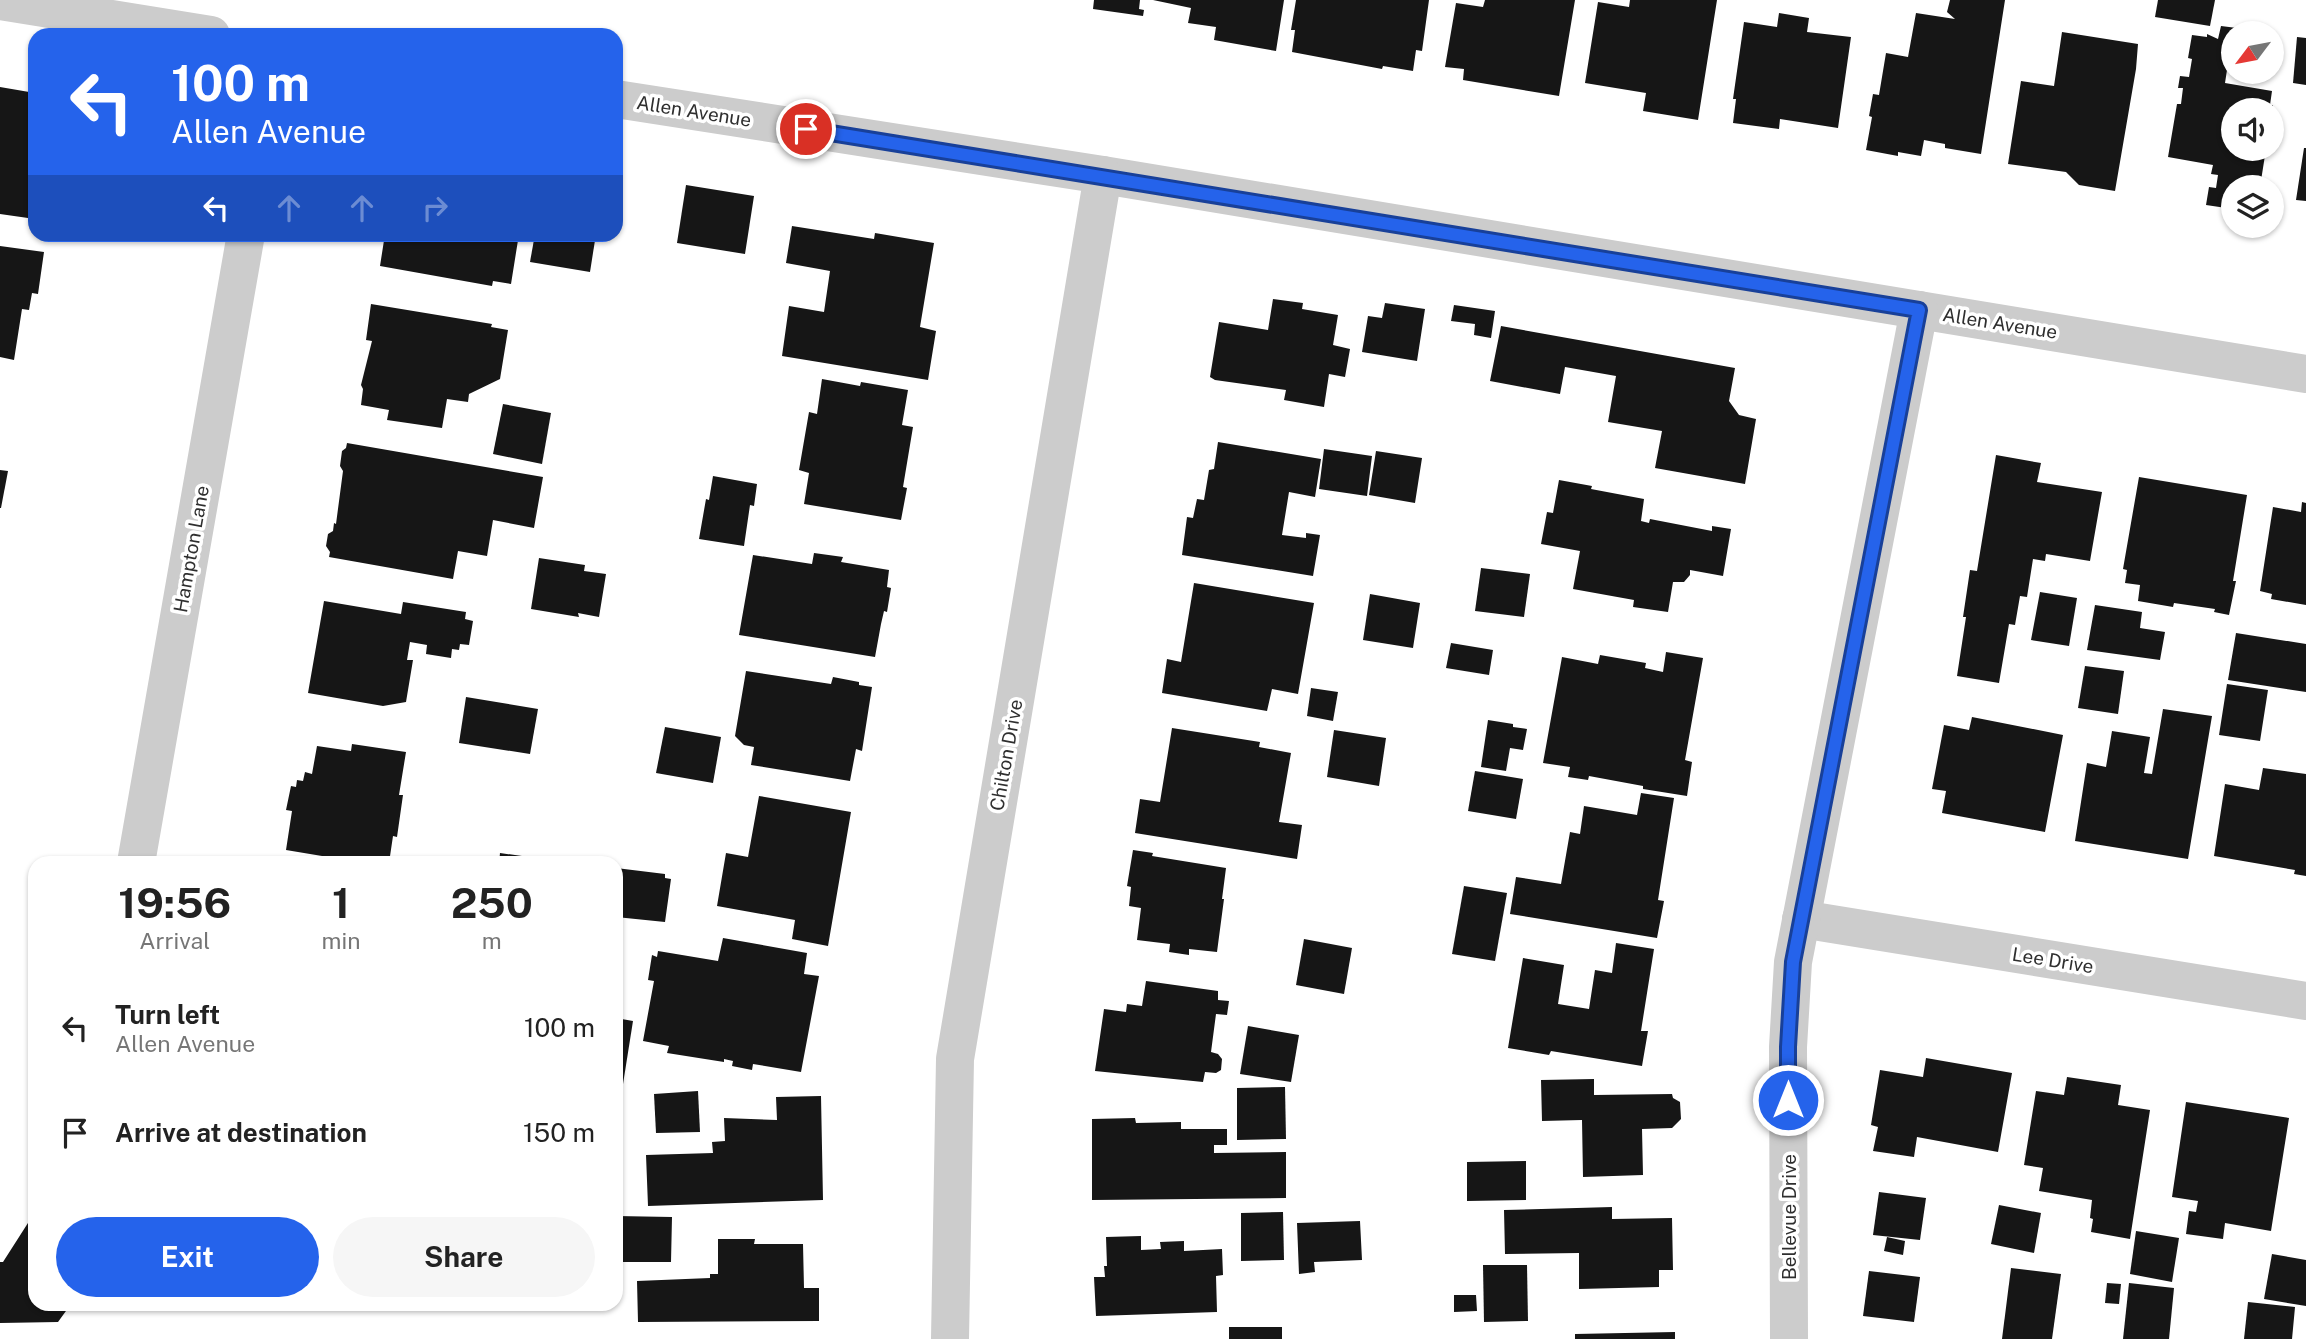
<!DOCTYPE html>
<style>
:root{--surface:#fff;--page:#f6f6f6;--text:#222;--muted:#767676;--accent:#2563eb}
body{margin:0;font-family:"Public Sans",sans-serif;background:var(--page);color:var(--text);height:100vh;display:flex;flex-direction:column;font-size:26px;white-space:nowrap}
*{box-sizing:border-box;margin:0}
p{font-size:23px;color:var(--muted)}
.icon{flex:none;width:38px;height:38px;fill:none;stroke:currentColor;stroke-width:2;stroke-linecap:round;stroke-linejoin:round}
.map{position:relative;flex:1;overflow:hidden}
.details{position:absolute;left:28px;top:856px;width:595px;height:455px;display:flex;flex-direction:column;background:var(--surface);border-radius:21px;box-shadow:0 2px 5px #0004}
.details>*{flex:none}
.guide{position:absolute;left:28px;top:28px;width:595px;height:214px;border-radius:21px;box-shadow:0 2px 5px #0004;background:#2563eb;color:#fff;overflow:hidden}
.needle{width:46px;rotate:238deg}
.buttons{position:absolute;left:2221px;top:21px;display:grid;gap:14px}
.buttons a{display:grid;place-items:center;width:63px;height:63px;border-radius:50%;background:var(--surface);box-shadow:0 2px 5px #0004;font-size:35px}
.pin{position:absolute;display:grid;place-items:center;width:60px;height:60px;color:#fff;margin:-30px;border:4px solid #fff;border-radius:50%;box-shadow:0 2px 7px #0007}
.me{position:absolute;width:77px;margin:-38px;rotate:0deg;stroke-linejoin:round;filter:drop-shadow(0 0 5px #0008)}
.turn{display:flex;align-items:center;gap:24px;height:147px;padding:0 28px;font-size:32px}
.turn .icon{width:91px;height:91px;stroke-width:2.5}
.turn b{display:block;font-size:49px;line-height:60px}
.lanes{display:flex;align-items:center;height:66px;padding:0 28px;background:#0003;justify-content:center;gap:35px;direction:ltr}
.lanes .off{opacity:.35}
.eta{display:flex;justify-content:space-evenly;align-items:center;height:119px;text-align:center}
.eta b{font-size:42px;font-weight:700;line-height:49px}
.action{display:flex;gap:14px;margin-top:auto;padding:14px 28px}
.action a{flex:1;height:80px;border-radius:42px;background:var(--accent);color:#fff;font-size:28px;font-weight:700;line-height:80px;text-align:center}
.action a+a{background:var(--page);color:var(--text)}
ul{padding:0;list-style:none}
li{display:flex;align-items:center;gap:21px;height:105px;padding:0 28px}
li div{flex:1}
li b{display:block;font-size:26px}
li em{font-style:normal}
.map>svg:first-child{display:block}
.building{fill:#161616}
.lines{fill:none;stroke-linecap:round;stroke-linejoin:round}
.street{stroke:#ccc;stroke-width:38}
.route-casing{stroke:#184099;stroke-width:18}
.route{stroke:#2563eb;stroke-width:12}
.labels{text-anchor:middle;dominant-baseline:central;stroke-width:7;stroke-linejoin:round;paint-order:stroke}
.street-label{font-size:19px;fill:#2f2f2f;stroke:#fff}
</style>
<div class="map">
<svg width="2306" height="1339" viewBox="0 0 2306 1339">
<rect width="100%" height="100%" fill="#fff"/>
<g class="building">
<path d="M 1094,0 L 1140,0 L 1139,9 L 1144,10 L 1143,16 L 1093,9 Z"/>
<path d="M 1153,0 L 1284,0 L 1276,51 L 1214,40 L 1216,27 L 1188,23 L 1191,8 Z"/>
<path d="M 1296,0 L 1429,0 L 1422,51 L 1416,50 L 1413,71 L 1383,66 L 1382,69 L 1292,52 L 1295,30 L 1291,30 Z"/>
<path d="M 1485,0 L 1575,0 L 1559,96 L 1463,80 L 1464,69 L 1445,67 L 1456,3 L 1483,7 Z"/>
<path d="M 1630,0 L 1717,0 L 1698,120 L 1643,111 L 1646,93 L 1585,83 L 1598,2 L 1629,7 Z"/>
<path d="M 1950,0 L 2005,0 L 1981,154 L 1945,148 L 1945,144 L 1924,140 L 1921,156 L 1898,152 L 1898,156 L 1866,150 L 1872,117 L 1869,116 L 1873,94 L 1879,95 L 1886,53 L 1908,57 L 1916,13 L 1955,19 L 1947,12 Z"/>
<path d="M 2158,0 L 2215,0 L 2210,26 L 2155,17 Z"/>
<path d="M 1779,13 L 1809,18 L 1807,32 L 1851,37 L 1838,128 L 1780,119 L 1779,129 L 1733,123 L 1736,99 L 1733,99 L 1744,22 L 1777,27 Z"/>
<path d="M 2221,26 L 2237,28 L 2236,33 L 2233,33 L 2230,71 L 2227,70 L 2225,83 L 2272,91 L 2270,105 L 2273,105 L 2272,110 L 2233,110 L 2233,149 L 2266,149 L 2260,187 L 2233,187 L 2233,209 L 2206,205 L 2209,187 L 2216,188 L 2218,175 L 2211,174 L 2213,165 L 2168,157 L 2177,104 L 2181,104 L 2183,88 L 2178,88 L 2180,76 L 2189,77 L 2192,59 L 2188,58 L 2192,35 L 2207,37 L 2207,34 L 2218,39 Z"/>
<path d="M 2062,32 L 2138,44 L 2136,69 L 2115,191 L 2079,185 L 2066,172 L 2008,164 L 2021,81 L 2054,86 Z"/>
<path d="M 2297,37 L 2306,38 L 2306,85 L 2293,83 Z"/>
<path d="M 0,87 L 35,93 L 35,219 L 0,214 Z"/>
<path d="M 2304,148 L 2306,148 L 2306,201 L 2296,200 Z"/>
<path d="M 686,185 L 754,196 L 745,254 L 677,243 Z"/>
<path d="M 792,226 L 874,239 L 875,233 L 934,243 L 920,327 L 936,331 L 928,380 L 782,356 L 789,306 L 824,312 L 830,271 L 786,263 Z"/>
<path d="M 385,234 L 519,234 L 511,284 L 493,281 L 492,286 L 380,266 Z"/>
<path d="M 535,234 L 596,234 L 590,272 L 530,262 Z"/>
<path d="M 0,246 L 44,252 L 38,294 L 32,293 L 29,310 L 22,309 L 14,360 L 0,357 Z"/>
<path d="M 1273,299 L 1303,303 L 1302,309 L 1338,315 L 1333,345 L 1350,349 L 1345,377 L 1329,374 L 1324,407 L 1284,400 L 1286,390 L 1215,380 L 1210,377 L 1219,322 L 1268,330 Z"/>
<path d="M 1385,303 L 1425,309 L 1417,361 L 1362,352 L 1368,316 L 1382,318 Z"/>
<path d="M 371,304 L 492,324 L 491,327 L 508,330 L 500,379 L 469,394 L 468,402 L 447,399 L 442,428 L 387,420 L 389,410 L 361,405 L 363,389 L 361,385 L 372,341 L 366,340 Z"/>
<path d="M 1454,305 L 1495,311 L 1491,338 L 1474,335 L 1475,324 L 1451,321 Z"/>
<path d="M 1501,326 L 1735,368 L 1729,401 L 1739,415 L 1756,419 L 1745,484 L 1655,468 L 1662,431 L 1608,422 L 1616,376 L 1565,367 L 1560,394 L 1490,381 Z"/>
<path d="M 822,379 L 860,386 L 861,382 L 908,390 L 902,425 L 913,427 L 903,487 L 907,488 L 901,520 L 804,504 L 809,473 L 799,470 L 809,412 L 817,414 Z"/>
<path d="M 503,404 L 551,413 L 542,464 L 493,454 Z"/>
<path d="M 1218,442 L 1321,459 L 1315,497 L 1289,492 L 1282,535 L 1306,538 L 1306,533 L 1320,535 L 1313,576 L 1182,555 L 1187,517 L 1193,518 L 1197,499 L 1204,500 L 1209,470 L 1214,469 Z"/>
<path d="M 347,443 L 543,477 L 534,528 L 493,520 L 487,556 L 458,551 L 453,579 L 329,557 L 330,552 L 326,546 L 328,534 L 333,531 L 334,523 L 336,524 L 343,471 L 340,466 L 342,451 L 346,448 Z"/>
<path d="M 1324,449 L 1372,456 L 1367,496 L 1319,489 Z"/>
<path d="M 1376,451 L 1422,458 L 1415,503 L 1369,495 Z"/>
<path d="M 1996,455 L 2041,463 L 2037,482 L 2102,492 L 2090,561 L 2046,554 L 2045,561 L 2033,559 L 2027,597 L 2020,596 L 2015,625 L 2009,624 L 1999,683 L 1957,676 L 1966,617 L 1963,617 L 1970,570 L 1977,571 Z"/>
<path d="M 0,470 L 8,471 L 1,508 L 0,508 Z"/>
<path d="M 713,476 L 757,484 L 754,506 L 750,505 L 744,546 L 699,539 L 706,499 L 709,500 Z"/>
<path d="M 2139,477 L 2247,495 L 2233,581 L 2236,581 L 2229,615 L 2214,612 L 2215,609 L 2174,603 L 2173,607 L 2138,601 L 2140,585 L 2125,583 L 2127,570 L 2123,569 Z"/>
<path d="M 1559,480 L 1592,486 L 1591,489 L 1644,499 L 1641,521 L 1649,523 L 1650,519 L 1712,531 L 1712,526 L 1731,529 L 1723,576 L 1690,570 L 1690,575 L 1684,582 L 1673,582 L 1668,612 L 1633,607 L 1634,600 L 1573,589 L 1580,551 L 1541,544 L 1547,512 L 1553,513 Z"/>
<path d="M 2302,502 L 2306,503 L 2306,605 L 2271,599 L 2272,594 L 2260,591 L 2273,507 L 2301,512 Z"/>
<path d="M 814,553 L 843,557 L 841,562 L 889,570 L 887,587 L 891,588 L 887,612 L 884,611 L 881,624 L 875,657 L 739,635 L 753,555 L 812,564 Z"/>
<path d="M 539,558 L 585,565 L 584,571 L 606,574 L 599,617 L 578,613 L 579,617 L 531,609 Z"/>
<path d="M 1481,568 L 1530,574 L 1524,617 L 1475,611 Z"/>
<path d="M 1194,583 L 1314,603 L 1298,694 L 1272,689 L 1267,711 L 1162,693 L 1167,659 L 1181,662 Z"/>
<path d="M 2040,592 L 2077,598 L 2069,646 L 2031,640 Z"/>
<path d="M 1370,594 L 1420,603 L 1413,648 L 1363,640 Z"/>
<path d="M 324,601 L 401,614 L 403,602 L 466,612 L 465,619 L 473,621 L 469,645 L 460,644 L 459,650 L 452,649 L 451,658 L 426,654 L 427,645 L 410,642 L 407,660 L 413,660 L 406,702 L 383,706 L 308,693 Z"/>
<path d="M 2095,605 L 2142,612 L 2140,628 L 2165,632 L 2160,660 L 2087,650 Z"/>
<path d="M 2236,633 L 2306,644 L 2306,692 L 2228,680 Z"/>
<path d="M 1451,643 L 1493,650 L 1489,675 L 1446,668 Z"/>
<path d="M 1666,652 L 1703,658 L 1685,760 L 1692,762 L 1687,796 L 1643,789 L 1643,786 L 1589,776 L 1588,780 L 1568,777 L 1570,767 L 1543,763 L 1562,657 L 1598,664 L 1600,655 L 1646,663 L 1645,668 L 1663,672 Z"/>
<path d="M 2085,666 L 2124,671 L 2118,714 L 2078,708 Z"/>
<path d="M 746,671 L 831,684 L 833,677 L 859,682 L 859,685 L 872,687 L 862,751 L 856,749 L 850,781 L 751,765 L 754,747 L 744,745 L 735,736 Z"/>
<path d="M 2227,684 L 2268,690 L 2260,741 L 2219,735 Z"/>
<path d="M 1311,688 L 1338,692 L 1333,721 L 1307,716 Z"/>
<path d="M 466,697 L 538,709 L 530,754 L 459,743 Z"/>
<path d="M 2163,709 L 2212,716 L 2188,859 L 2075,841 L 2087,763 L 2106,767 L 2112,731 L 2150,737 L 2144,773 L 2152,774 Z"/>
<path d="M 1972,717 L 2063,735 L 2045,832 L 1942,813 L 1946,791 L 1932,789 L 1944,725 L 1969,730 Z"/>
<path d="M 1488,720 L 1513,724 L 1513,727 L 1527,729 L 1523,750 L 1510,748 L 1506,771 L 1481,767 Z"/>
<path d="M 665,727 L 721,737 L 713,783 L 656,773 Z"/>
<path d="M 1172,728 L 1260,742 L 1259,747 L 1291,753 L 1279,822 L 1302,825 L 1297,859 L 1135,833 L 1140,799 L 1160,802 Z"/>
<path d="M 1334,730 L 1386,738 L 1379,786 L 1327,777 Z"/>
<path d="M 352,744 L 406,752 L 399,795 L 403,795 L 397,837 L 393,836 L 389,863 L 364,863 L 286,850 L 292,811 L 286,810 L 291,786 L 296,787 L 297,780 L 303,781 L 305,772 L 312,774 L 317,746 L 351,751 Z"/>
<path d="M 2263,768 L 2306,774 L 2306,876 L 2294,874 L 2295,870 L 2214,856 L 2225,784 L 2259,790 Z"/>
<path d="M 1475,771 L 1523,779 L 1516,819 L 1468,811 Z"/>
<path d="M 1641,793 L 1674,798 L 1658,900 L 1664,901 L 1657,938 L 1510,914 L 1516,877 L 1561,884 L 1570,832 L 1580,834 L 1584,806 L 1637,815 Z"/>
<path d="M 759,796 L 851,812 L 828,946 L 792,939 L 795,920 L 717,906 L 726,853 L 748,857 Z"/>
<path d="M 1133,850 L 1153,853 L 1152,856 L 1226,868 L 1222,899 L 1224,899 L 1217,952 L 1189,949 L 1189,955 L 1169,952 L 1170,944 L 1137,940 L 1141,908 L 1129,906 L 1131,887 L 1127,886 Z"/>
<path d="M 500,853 L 557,861 L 557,863 L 499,863 Z"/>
<path d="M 616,868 L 665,874 L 665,878 L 671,879 L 665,922 L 616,917 Z"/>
<path d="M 1464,886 L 1507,893 L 1495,961 L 1452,954 Z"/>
<path d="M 723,938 L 807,953 L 804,974 L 819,976 L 801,1072 L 753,1064 L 752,1070 L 732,1066 L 733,1061 L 724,1059 L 724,1062 L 667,1053 L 669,1046 L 643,1041 L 654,981 L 648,980 L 652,955 L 657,957 L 658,951 L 718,961 Z"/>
<path d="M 1304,939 L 1352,948 L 1344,994 L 1296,985 Z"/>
<path d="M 1616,943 L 1654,949 L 1641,1031 L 1648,1031 L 1642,1066 L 1551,1051 L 1549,1055 L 1508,1048 L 1523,958 L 1564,965 L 1558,1004 L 1589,1009 L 1595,970 L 1612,973 Z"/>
<path d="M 1146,981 L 1218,991 L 1218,1000 L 1229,1001 L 1227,1015 L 1216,1014 L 1211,1052 L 1218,1054 L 1222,1059 L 1221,1070 L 1216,1073 L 1205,1072 L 1203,1082 L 1095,1071 L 1104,1009 L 1126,1012 L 1127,1004 L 1142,1006 Z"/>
<path d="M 616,1018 L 633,1021 L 623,1084 L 616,1083 Z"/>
<path d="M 1248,1026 L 1299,1035 L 1291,1082 L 1240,1074 Z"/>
<path d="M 1926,1058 L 2012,1073 L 1998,1152 L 1917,1137 L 1914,1157 L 1873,1151 L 1878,1127 L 1871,1125 L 1880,1070 L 1923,1077 Z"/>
<path d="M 2067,1077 L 2121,1085 L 2118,1105 L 2150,1110 L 2130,1239 L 2091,1232 L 2093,1219 L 2090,1218 L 2092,1200 L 2039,1191 L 2043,1168 L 2024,1165 L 2036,1091 L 2064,1095 Z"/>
<path d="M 1594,1079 L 1594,1095 L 1672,1094 L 1673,1098 L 1680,1102 L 1681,1119 L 1672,1128 L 1642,1129 L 1643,1175 L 1583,1177 L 1582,1120 L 1542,1121 L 1541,1080 Z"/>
<path d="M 1285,1087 L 1286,1139 L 1237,1140 L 1237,1088 Z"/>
<path d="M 698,1091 L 700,1132 L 656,1133 L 654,1094 Z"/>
<path d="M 821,1096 L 823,1200 L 648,1206 L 646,1155 L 713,1153 L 712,1142 L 725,1141 L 724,1118 L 777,1120 L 776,1097 Z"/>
<path d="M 2186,1102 L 2289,1118 L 2271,1231 L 2225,1223 L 2223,1239 L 2186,1234 L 2189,1211 L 2196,1212 L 2198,1201 L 2172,1197 Z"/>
<path d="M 1135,1118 L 1136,1123 L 1181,1122 L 1181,1129 L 1227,1129 L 1227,1145 L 1214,1145 L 1214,1153 L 1286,1152 L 1286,1198 L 1092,1200 L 1092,1119 Z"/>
<path d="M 1526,1161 L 1526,1200 L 1467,1201 L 1467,1162 Z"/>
<path d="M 1879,1192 L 1926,1198 L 1920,1240 L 1873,1235 Z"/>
<path d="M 1999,1205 L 2041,1213 L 2034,1253 L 1991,1244 Z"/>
<path d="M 1612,1207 L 1612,1219 L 1672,1218 L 1673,1270 L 1659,1270 L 1659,1287 L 1579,1289 L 1579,1253 L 1505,1254 L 1504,1210 Z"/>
<path d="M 35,1212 L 35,1304 L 71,1304 L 58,1322 L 0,1323 L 0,1262 L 3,1262 Z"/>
<path d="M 1283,1212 L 1284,1260 L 1241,1261 L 1241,1213 Z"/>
<path d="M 616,1216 L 672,1217 L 671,1262 L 623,1262 L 622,1237 L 616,1237 Z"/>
<path d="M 1360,1221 L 1362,1260 L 1314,1262 L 1315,1272 L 1299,1274 L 1297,1223 Z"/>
<path d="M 2136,1231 L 2179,1238 L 2172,1282 L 2130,1274 Z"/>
<path d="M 1141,1236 L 1141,1250 L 1161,1249 L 1160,1242 L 1184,1241 L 1184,1251 L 1222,1249 L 1223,1275 L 1216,1276 L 1217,1312 L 1096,1316 L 1094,1277 L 1105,1277 L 1104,1266 L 1107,1266 L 1106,1237 Z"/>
<path d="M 1887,1237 L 1905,1241 L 1903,1255 L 1884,1251 Z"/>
<path d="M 718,1239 L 755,1239 L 754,1244 L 803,1244 L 804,1288 L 819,1288 L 819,1321 L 638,1322 L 637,1281 L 710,1278 L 710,1274 L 718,1274 Z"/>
<path d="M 2272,1254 L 2306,1260 L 2306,1306 L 2264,1299 Z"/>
<path d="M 1483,1265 L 1527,1265 L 1528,1321 L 1484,1322 Z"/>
<path d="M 2011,1268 L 2061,1274 L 2052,1339 L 2002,1339 Z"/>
<path d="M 1869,1271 L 1920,1277 L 1914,1322 L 1863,1316 Z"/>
<path d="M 2107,1283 L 2121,1284 L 2119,1304 L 2105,1303 Z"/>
<path d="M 2129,1283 L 2174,1288 L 2169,1339 L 2123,1339 Z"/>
<path d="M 1454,1295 L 1476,1295 L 1477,1311 L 1454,1312 Z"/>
<path d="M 2248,1302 L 2295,1307 L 2292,1339 L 2244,1339 Z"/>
<rect x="1229" y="1327" width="53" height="12"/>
<path d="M 1675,1332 L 1675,1339 L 1575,1339 L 1575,1334 Z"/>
</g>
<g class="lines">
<g class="street">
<path d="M 0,1 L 211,35"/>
<path d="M 616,99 L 1103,175 L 2306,374"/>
<path d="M 136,863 L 246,234"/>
<path d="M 1801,919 L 2306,1001"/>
<path d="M 950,1339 L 955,1059 L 1103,175"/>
<path d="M 1789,1339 L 1788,1047 L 1793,962 L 1919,310"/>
</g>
</g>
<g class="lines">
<defs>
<path id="route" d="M 806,129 L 1919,310 L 1793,962 L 1788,1047 L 1788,1100"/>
</defs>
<use href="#route" class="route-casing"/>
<use href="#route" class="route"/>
</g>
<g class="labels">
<g class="street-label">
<text transform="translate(694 111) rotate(9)">Allen Avenue</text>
<text transform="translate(2000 323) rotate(9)">Allen Avenue</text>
<text transform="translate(191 549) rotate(-80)">Hampton Lane</text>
<text transform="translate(1006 755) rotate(-80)">Chilton Drive</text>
<text transform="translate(2053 960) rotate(9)">Lee Drive</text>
<text transform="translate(1789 1217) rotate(-90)">Bellevue Drive</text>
</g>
</g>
</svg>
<div class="buttons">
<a><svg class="needle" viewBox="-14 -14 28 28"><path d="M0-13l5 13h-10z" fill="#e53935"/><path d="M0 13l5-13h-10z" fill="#767676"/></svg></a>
<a><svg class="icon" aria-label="sound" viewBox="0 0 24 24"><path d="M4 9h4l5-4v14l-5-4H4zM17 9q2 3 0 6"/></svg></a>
<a><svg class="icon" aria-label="layers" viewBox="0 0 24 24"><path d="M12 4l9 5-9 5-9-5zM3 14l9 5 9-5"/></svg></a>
</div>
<div class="pin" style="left:806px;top:129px;background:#d93025"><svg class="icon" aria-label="arrive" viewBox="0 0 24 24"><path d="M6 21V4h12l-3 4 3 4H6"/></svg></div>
<svg class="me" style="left:1788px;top:1100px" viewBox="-20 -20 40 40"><circle r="17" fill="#2563eb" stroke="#fff" stroke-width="3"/><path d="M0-11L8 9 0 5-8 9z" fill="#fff"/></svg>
<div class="guide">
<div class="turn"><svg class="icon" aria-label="left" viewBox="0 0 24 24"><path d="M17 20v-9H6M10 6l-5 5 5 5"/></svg><div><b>100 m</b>Allen Avenue</div></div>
<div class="lanes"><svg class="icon" aria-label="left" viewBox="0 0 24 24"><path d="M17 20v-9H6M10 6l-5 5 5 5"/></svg><svg class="icon off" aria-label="ahead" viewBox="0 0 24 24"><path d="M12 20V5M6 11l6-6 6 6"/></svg><svg class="icon off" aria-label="ahead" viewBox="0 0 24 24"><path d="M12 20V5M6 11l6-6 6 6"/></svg><svg class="icon off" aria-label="right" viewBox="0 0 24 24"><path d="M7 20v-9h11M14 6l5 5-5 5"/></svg></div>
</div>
<section class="details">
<div class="eta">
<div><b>19:56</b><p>Arrival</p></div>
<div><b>1</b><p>min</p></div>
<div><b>250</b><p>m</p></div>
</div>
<ul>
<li><svg class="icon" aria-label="left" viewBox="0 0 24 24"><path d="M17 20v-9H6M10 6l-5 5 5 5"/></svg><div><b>Turn left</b><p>Allen Avenue</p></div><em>100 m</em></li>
<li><svg class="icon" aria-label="arrive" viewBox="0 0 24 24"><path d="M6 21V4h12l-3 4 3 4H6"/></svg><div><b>Arrive at destination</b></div><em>150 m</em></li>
</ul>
<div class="action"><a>Exit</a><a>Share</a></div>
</section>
</div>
